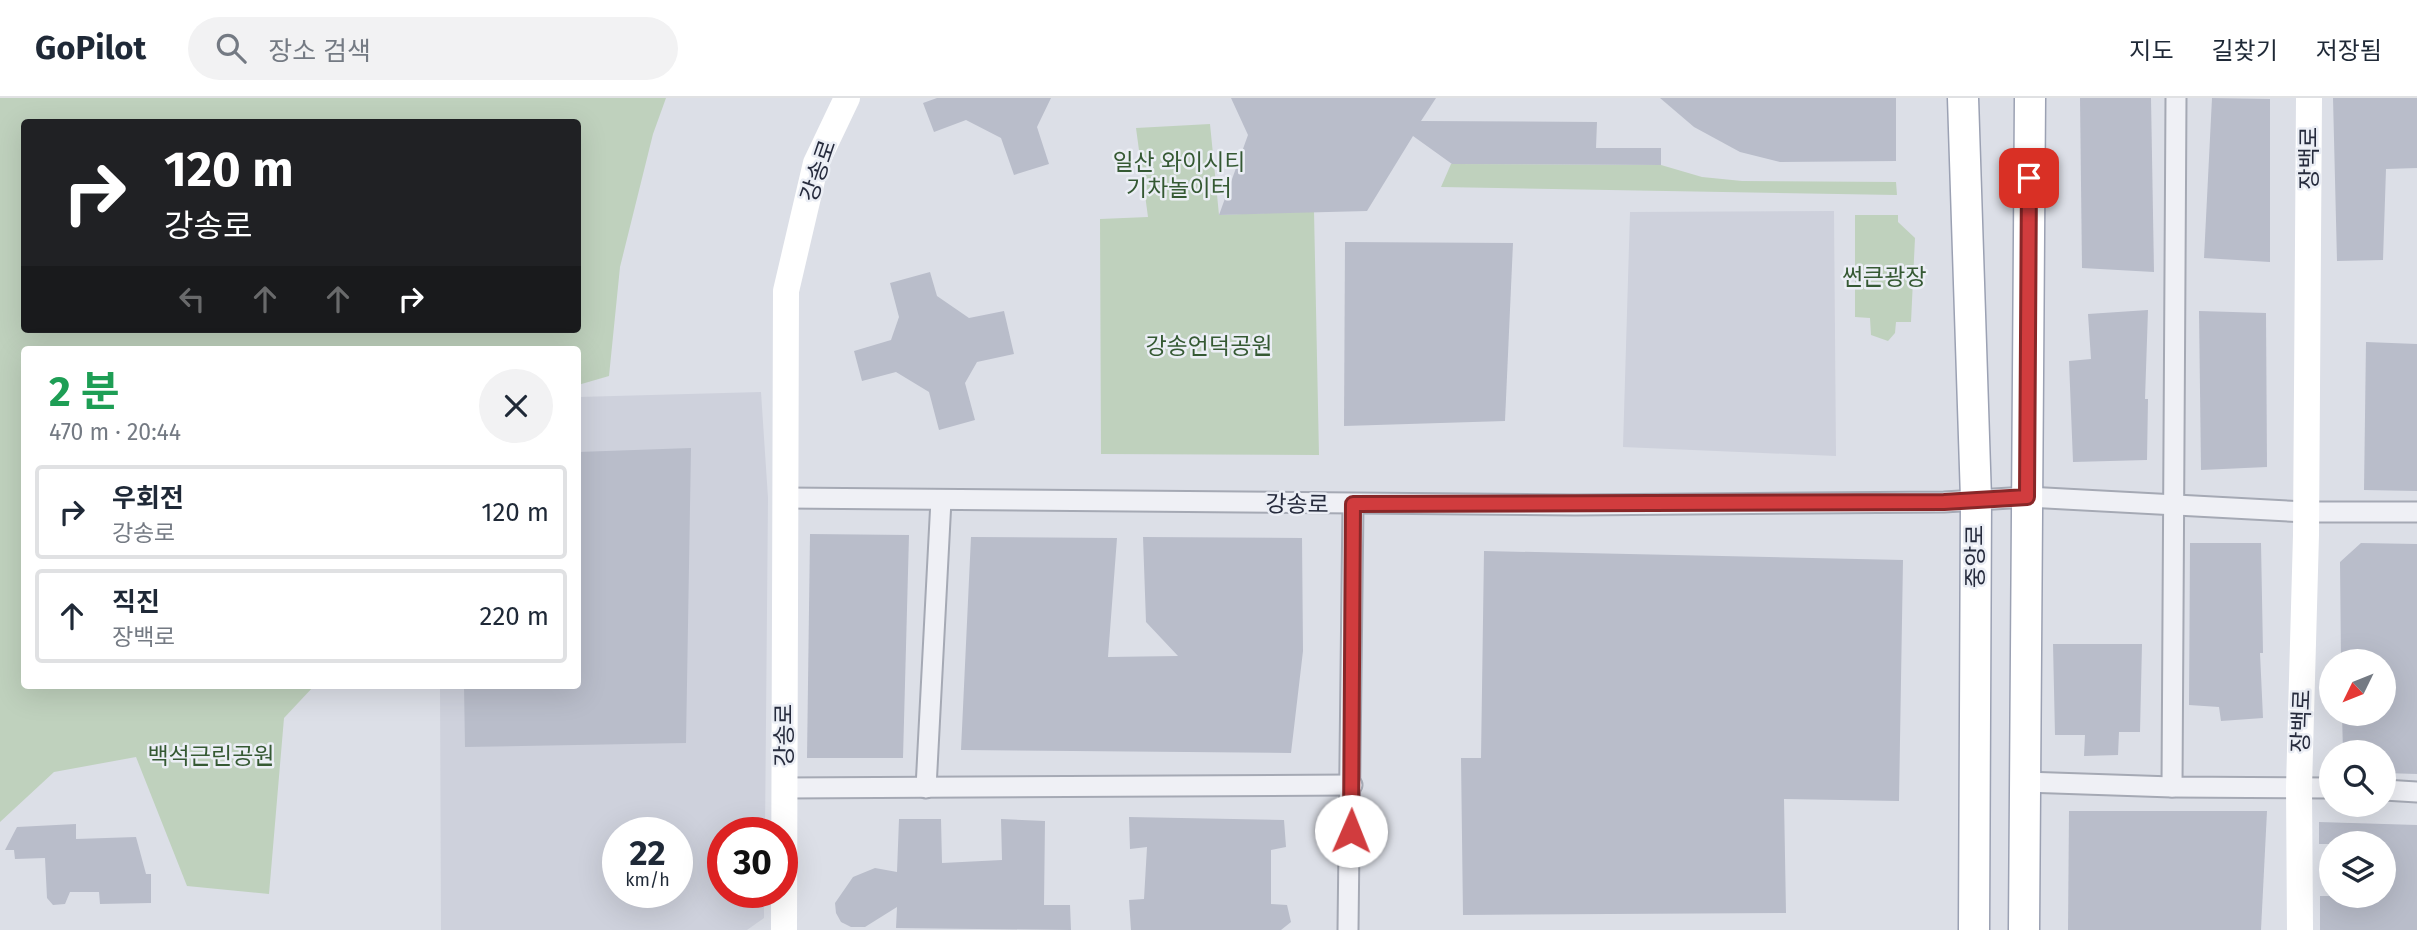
<!DOCTYPE html>
<html lang="ko">
<meta charset="utf-8">
<style>
:root{--surface:#fff;--page:#f2f2f3;--text:#1f2937;--muted:#747a83;--line:#e0e1e3}
body{margin:0;font-family:"Fira Sans","Noto Sans KR",sans-serif;background:var(--page);color:var(--text);height:100vh;display:flex;flex-direction:column;font-size:26px;white-space:nowrap}
*{box-sizing:border-box;margin:0}
p{font-size:23px;color:var(--muted)}
.icon{flex:none;width:38px;height:38px;fill:none;stroke:currentColor;stroke-width:2;stroke-linecap:round;stroke-linejoin:round}
.map{position:relative;flex:1;overflow:hidden}
.drawer{position:absolute;left:21px;top:248px;width:560px;height:343px;display:flex;flex-direction:column;background:var(--surface);border-radius:7px;box-shadow:0 7px 28px #0002}
.drawer>*{flex:none}
.top-card{position:absolute;left:21px;top:21px;width:560px;height:214px;border-radius:7px;box-shadow:0 7px 28px #0002;background:#202124;color:#fff;overflow:hidden}
.needle{width:46px;rotate:227deg}
.buttons{position:absolute;left:2319px;top:551px;display:grid;gap:14px}
.buttons a{display:grid;place-items:center;width:77px;height:77px;border-radius:50%;background:var(--surface);box-shadow:0 7px 28px #0002;font-size:35px}
.speed{position:absolute;left:602px;top:719px;display:flex;gap:14px;font-size:35px;font-weight:700;text-align:center}
.speed>*{display:grid;place-content:center;width:91px;height:91px;border-radius:50%;background:var(--surface);box-shadow:0 7px 28px #0002;line-height:1}
.speed small{font-size:18px;font-weight:400}
.speed .limit{border:10px solid #d22;background:#fff;color:#111}
.pin{position:absolute;display:grid;place-items:center;width:60px;height:60px;color:#fff;margin:-30px;border-radius:14px;box-shadow:0 4px 10px #0006}
.me{position:absolute;width:77px;margin:-38px;rotate:1deg;stroke-linejoin:round;filter:drop-shadow(0 0 5px #0008)}
.turn{display:flex;align-items:center;gap:24px;height:147px;padding:0 28px;font-size:32px}
.turn .icon{width:91px;height:91px;stroke-width:2.5}
.turn b{display:block;font-size:49px;line-height:60px}
.lanes{display:flex;align-items:center;height:66px;padding:0 28px;background:#0003;justify-content:center;gap:35px;direction:ltr}
.lanes .off{opacity:.35}
.round{display:grid;place-items:center;flex:none;width:74px;height:74px;border-radius:37px;background:var(--page)}
.summary{display:flex;align-items:center;justify-content:space-between;height:119px;padding:0 28px}
h1{font-size:42px;font-weight:700;line-height:52px;color:#1e9e55}
ul{padding:0;list-style:none}
li{display:flex;align-items:center;gap:21px;height:94px;margin:0 14px 10px;padding:0 14px;border:4px solid var(--line);border-radius:7px}
li div{flex:1}
li b{display:block;font-size:26px}
li em{font-style:normal}
header{display:flex;align-items:center;gap:42px;box-sizing:border-box;height:98px;padding:0 35px;background:var(--surface);border-bottom:2px solid var(--line)}
header strong{font-size:33px}
nav{display:flex;gap:38px;margin-inline-start:auto;font-size:24px}
.search{width:490px;height:63px;background:var(--page);display:flex;align-items:center;gap:18px;box-sizing:border-box;padding:0 24px;border-radius:38px;color:var(--muted);font-size:26px}
.map>svg:first-child{display:block}
.built{fill:#ced1dc;fill-rule:evenodd}
.green{fill:#bfd1bd;fill-rule:evenodd}
.building{fill:#b9bdca}
.lines{fill:none;stroke-linecap:round;stroke-linejoin:round}
.street-casing{stroke:#a5a9b4;stroke-width:23}
.primary-casing{stroke:#9ba1b3;stroke-width:33}
.street{stroke:#eff0f5;stroke-width:19}
.secondary{stroke:#fff;stroke-width:26}
.primary{stroke:#fff;stroke-width:30}
.route-casing{stroke:#882728;stroke-width:18}
.route{stroke:#d13c3e;stroke-width:12}
.labels{text-anchor:middle;dominant-baseline:central;stroke-width:5;stroke-linejoin:round;paint-order:stroke}
.street-label{font-size:23px;fill:#262b3d;stroke:#ebeef5}
.park-label{font-size:23px;fill:#355933;stroke:#ebeef5}
</style>
<header>
<strong>GoPilot</strong>
<div class="search"><svg class="icon" aria-label="search" viewBox="0 0 24 24"><circle cx="10" cy="10" r="6"/><path d="M15 15l6 6"/></svg>장소 검색</div>
<nav><a>지도</a><a>길찾기</a><a>저장됨</a></nav>
</header>
<div class="map">
<svg width="2417" height="832" viewBox="0 0 2417 832">
<rect width="100%" height="100%" fill="#dcdfe7"/>
<g class="built">
<path d="M 1834,113 L 1836,358 L 1623,349 L 1630,114 Z"/>
<path d="M 761,294 L 768,400 L 765,735 L 723,735 L 723,794 L 764,795 L 764,820 L 747,832 L 441,832 L 440,588 L 578,588 L 578,299 ZM 618,735 L 677,735 L 677,794 L 618,794 Z"/>
</g>
<g class="green">
<path d="M 0,0 L 666,0 L 653,36 L 620,169 L 609,278 L 578,287 L 578,252 L 24,252 L 24,588 L 314,588 L 284,620 L 269,796 L 187,788 L 136,659 L 54,674 L 0,724 ZM 578,24 L 578,231 L 24,231 L 24,24 Z"/>
<path d="M 1210,26 L 1219,117 L 1314,113 L 1319,357 L 1101,356 L 1100,121 L 1148,119 L 1136,30 Z"/>
<path d="M 1451,66 L 1661,67 L 1702,79 L 1742,83 L 1896,84 L 1897,97 L 1441,89 Z"/>
<path d="M 1855,117 L 1898,117 L 1898,124 L 1915,140 L 1911,224 L 1896,224 L 1895,235 L 1888,243 L 1871,237 L 1870,220 L 1855,219 Z"/>
</g>
<g class="building">
<path d="M 937,0 L 1051,0 L 1037,29 L 1049,66 L 1014,77 L 1001,40 L 966,22 L 934,34 L 923,5 Z"/>
<path d="M 1231,0 L 1436,0 L 1421,23 L 1597,24 L 1596,50 L 1661,50 L 1661,67 L 1452,66 L 1413,38 L 1367,113 L 1219,117 L 1248,37 Z"/>
<path d="M 1660,0 L 1896,0 L 1896,63 L 1780,64 L 1740,54 L 1694,29 Z"/>
<path d="M 2080,0 L 2151,0 L 2154,174 L 2082,170 Z"/>
<path d="M 2212,0 L 2270,1 L 2270,164 L 2204,160 Z"/>
<path d="M 2333,0 L 2417,0 L 2417,70 L 2386,71 L 2383,162 L 2337,163 Z"/>
<path d="M 1345,144 L 1513,145 L 1505,323 L 1344,328 Z"/>
<path d="M 930,174 L 937,198 L 969,220 L 1004,213 L 1014,256 L 977,264 L 965,285 L 975,322 L 939,332 L 929,294 L 896,274 L 862,283 L 854,253 L 891,242 L 899,219 L 890,185 Z"/>
<path d="M 2148,212 L 2145,301 L 2148,301 L 2147,362 L 2073,364 L 2069,263 L 2091,261 L 2088,216 Z"/>
<path d="M 2199,213 L 2266,215 L 2267,369 L 2201,372 Z"/>
<path d="M 2366,244 L 2417,246 L 2417,393 L 2364,392 Z"/>
<path d="M 691,350 L 686,645 L 465,649 L 464,588 L 578,588 L 578,354 Z"/>
<path d="M 810,436 L 909,437 L 903,660 L 807,660 Z"/>
<path d="M 971,439 L 1117,440 L 1108,559 L 1178,558 L 1146,524 L 1143,439 L 1302,440 L 1303,553 L 1291,655 L 961,652 Z"/>
<path d="M 2190,445 L 2261,445 L 2263,555 L 2260,555 L 2263,620 L 2221,623 L 2219,609 L 2189,607 Z"/>
<path d="M 2361,445 L 2417,446 L 2417,676 L 2384,675 L 2384,654 L 2343,654 L 2342,616 L 2384,616 L 2384,564 L 2341,564 L 2340,464 Z"/>
<path d="M 1484,453 L 1903,462 L 1899,703 L 1784,701 L 1786,815 L 1463,817 L 1461,660 L 1481,660 Z"/>
<path d="M 2053,546 L 2142,546 L 2140,634 L 2119,634 L 2118,657 L 2084,658 L 2085,637 L 2055,637 Z"/>
<path d="M 2069,713 L 2267,713 L 2261,832 L 2068,832 Z"/>
<path d="M 1129,719 L 1284,722 L 1286,749 L 1271,752 L 1271,806 L 1287,807 L 1291,824 L 1281,832 L 1131,832 L 1129,802 L 1144,801 L 1147,749 L 1130,751 Z"/>
<path d="M 899,721 L 941,721 L 942,765 L 1002,762 L 1001,721 L 1045,723 L 1044,807 L 1070,807 L 1071,832 L 896,830 L 897,809 L 865,829 L 851,829 L 841,824 L 836,815 L 835,805 L 853,779 L 875,770 L 897,774 Z"/>
<path d="M 2319,724 L 2417,727 L 2417,832 L 2320,832 L 2320,798 L 2384,798 L 2384,746 L 2319,746 Z"/>
<path d="M 76,726 L 76,741 L 136,739 L 146,776 L 151,776 L 151,805 L 100,806 L 99,794 L 70,794 L 65,806 L 53,807 L 47,800 L 45,760 L 15,761 L 14,752 L 5,752 L 17,729 Z"/>
</g>
<g class="lines">
<defs>
<g id="street">
<path d="M 2176,0 L 2172,689 L 2331,690"/>
<path d="M 786,400 L 1575,407 L 1944,404 L 2027,399 L 2306,414 L 2417,414"/>
<path d="M 2025,684 L 2172,689"/>
<path d="M 784,690 L 1352,687"/>
<path d="M 926,690 L 941,402"/>
<path d="M 2384,692 L 2417,694"/>
<path d="M 1348,832 L 1353,406"/>
</g>
<g id="primary">
<path d="M 1963,0 L 1976,401 L 1974,832"/>
<path d="M 2024,832 L 2030,0"/>
</g>
</defs>
<use href="#street" class="street-casing"/>
<use href="#primary" class="primary-casing"/>
<use href="#street" class="street"/>
<g class="secondary">
<path d="M 784,832 L 786,193 L 816,65 L 847,0"/>
<path d="M 2300,832 L 2299,689 L 2306,437 L 2309,0"/>
</g>
<use href="#primary" class="primary"/>
</g>
<g class="lines">
<defs>
<path id="route" d="M 1351,733 L 1353,406 L 1944,404 L 2027,399 L 2029,80"/>
</defs>
<use href="#route" class="route-casing"/>
<use href="#route" class="route"/>
</g>
<g class="labels">
<g class="street-label">
<text transform="translate(2309 60) rotate(-90)">장백로</text>
<text transform="translate(818 73) rotate(-71)">강송로</text>
<text transform="translate(1297 406) rotate(1)">강송로</text>
<text transform="translate(1975 458) rotate(-90)">중앙로</text>
<text transform="translate(2301 623) rotate(-88)">장백로</text>
<text transform="translate(784 637) rotate(-90)">강송로</text>
</g>
<g class="park-label">
<text x="1179" y="64">일산 와이시티<tspan x="1179" dy="26">기차놀이터</tspan></text>
<text x="1884" y="179">썬큰광장</text>
<text x="1209" y="248">강송언덕공원</text>
<text x="211" y="658">백석근린공원</text>
</g>
</g>
</svg>
<div class="buttons">
<a><svg class="needle" viewBox="-14 -14 28 28"><path d="M0-13l5 13h-10z" fill="#e53935"/><path d="M0 13l5-13h-10z" fill="#747a83"/></svg></a>
<a><svg class="icon" aria-label="search" viewBox="0 0 24 24"><circle cx="10" cy="10" r="6"/><path d="M15 15l6 6"/></svg></a>
<a><svg class="icon" aria-label="layers" viewBox="0 0 24 24"><path d="M12 4l9 5-9 5-9-5zM3 14l9 5 9-5"/></svg></a>
</div>
<div class="speed"><div>22<small>km/h</small></div><div class="limit">30</div></div>
<div class="pin" style="left:2029px;top:80px;background:#d93025"><svg class="icon" aria-label="arrive" viewBox="0 0 24 24"><path d="M6 21V4h12l-3 4 3 4H6"/></svg></div>
<svg class="me" style="left:1351px;top:733px" viewBox="-20 -20 40 40"><circle r="19" fill="#fff"/><path d="M0-13L10 11 0 6-10 11z" fill="#d13c3e"/></svg>
<div class="top-card">
<div class="turn"><svg class="icon" aria-label="right" viewBox="0 0 24 24"><path d="M7 20v-9h11M14 6l5 5-5 5"/></svg><div><b>120 m</b>강송로</div></div>
<div class="lanes"><svg class="icon off" aria-label="left" viewBox="0 0 24 24"><path d="M17 20v-9H6M10 6l-5 5 5 5"/></svg><svg class="icon off" aria-label="ahead" viewBox="0 0 24 24"><path d="M12 20V5M6 11l6-6 6 6"/></svg><svg class="icon off" aria-label="ahead" viewBox="0 0 24 24"><path d="M12 20V5M6 11l6-6 6 6"/></svg><svg class="icon" aria-label="right" viewBox="0 0 24 24"><path d="M7 20v-9h11M14 6l5 5-5 5"/></svg></div>
</div>
<section class="drawer">
<div class="summary"><div><h1>2 분</h1><p>470 m · 20:44</p></div><a class="round"><svg class="icon" aria-label="close" viewBox="0 0 24 24"><path d="M6 6l12 12M18 6L6 18"/></svg></a></div>
<ul>
<li><svg class="icon" aria-label="right" viewBox="0 0 24 24"><path d="M7 20v-9h11M14 6l5 5-5 5"/></svg><div><b>우회전</b><p>강송로</p></div><em>120 m</em></li>
<li><svg class="icon" aria-label="ahead" viewBox="0 0 24 24"><path d="M12 20V5M6 11l6-6 6 6"/></svg><div><b>직진</b><p>장백로</p></div><em>220 m</em></li>
</ul>
</section>
</div>
